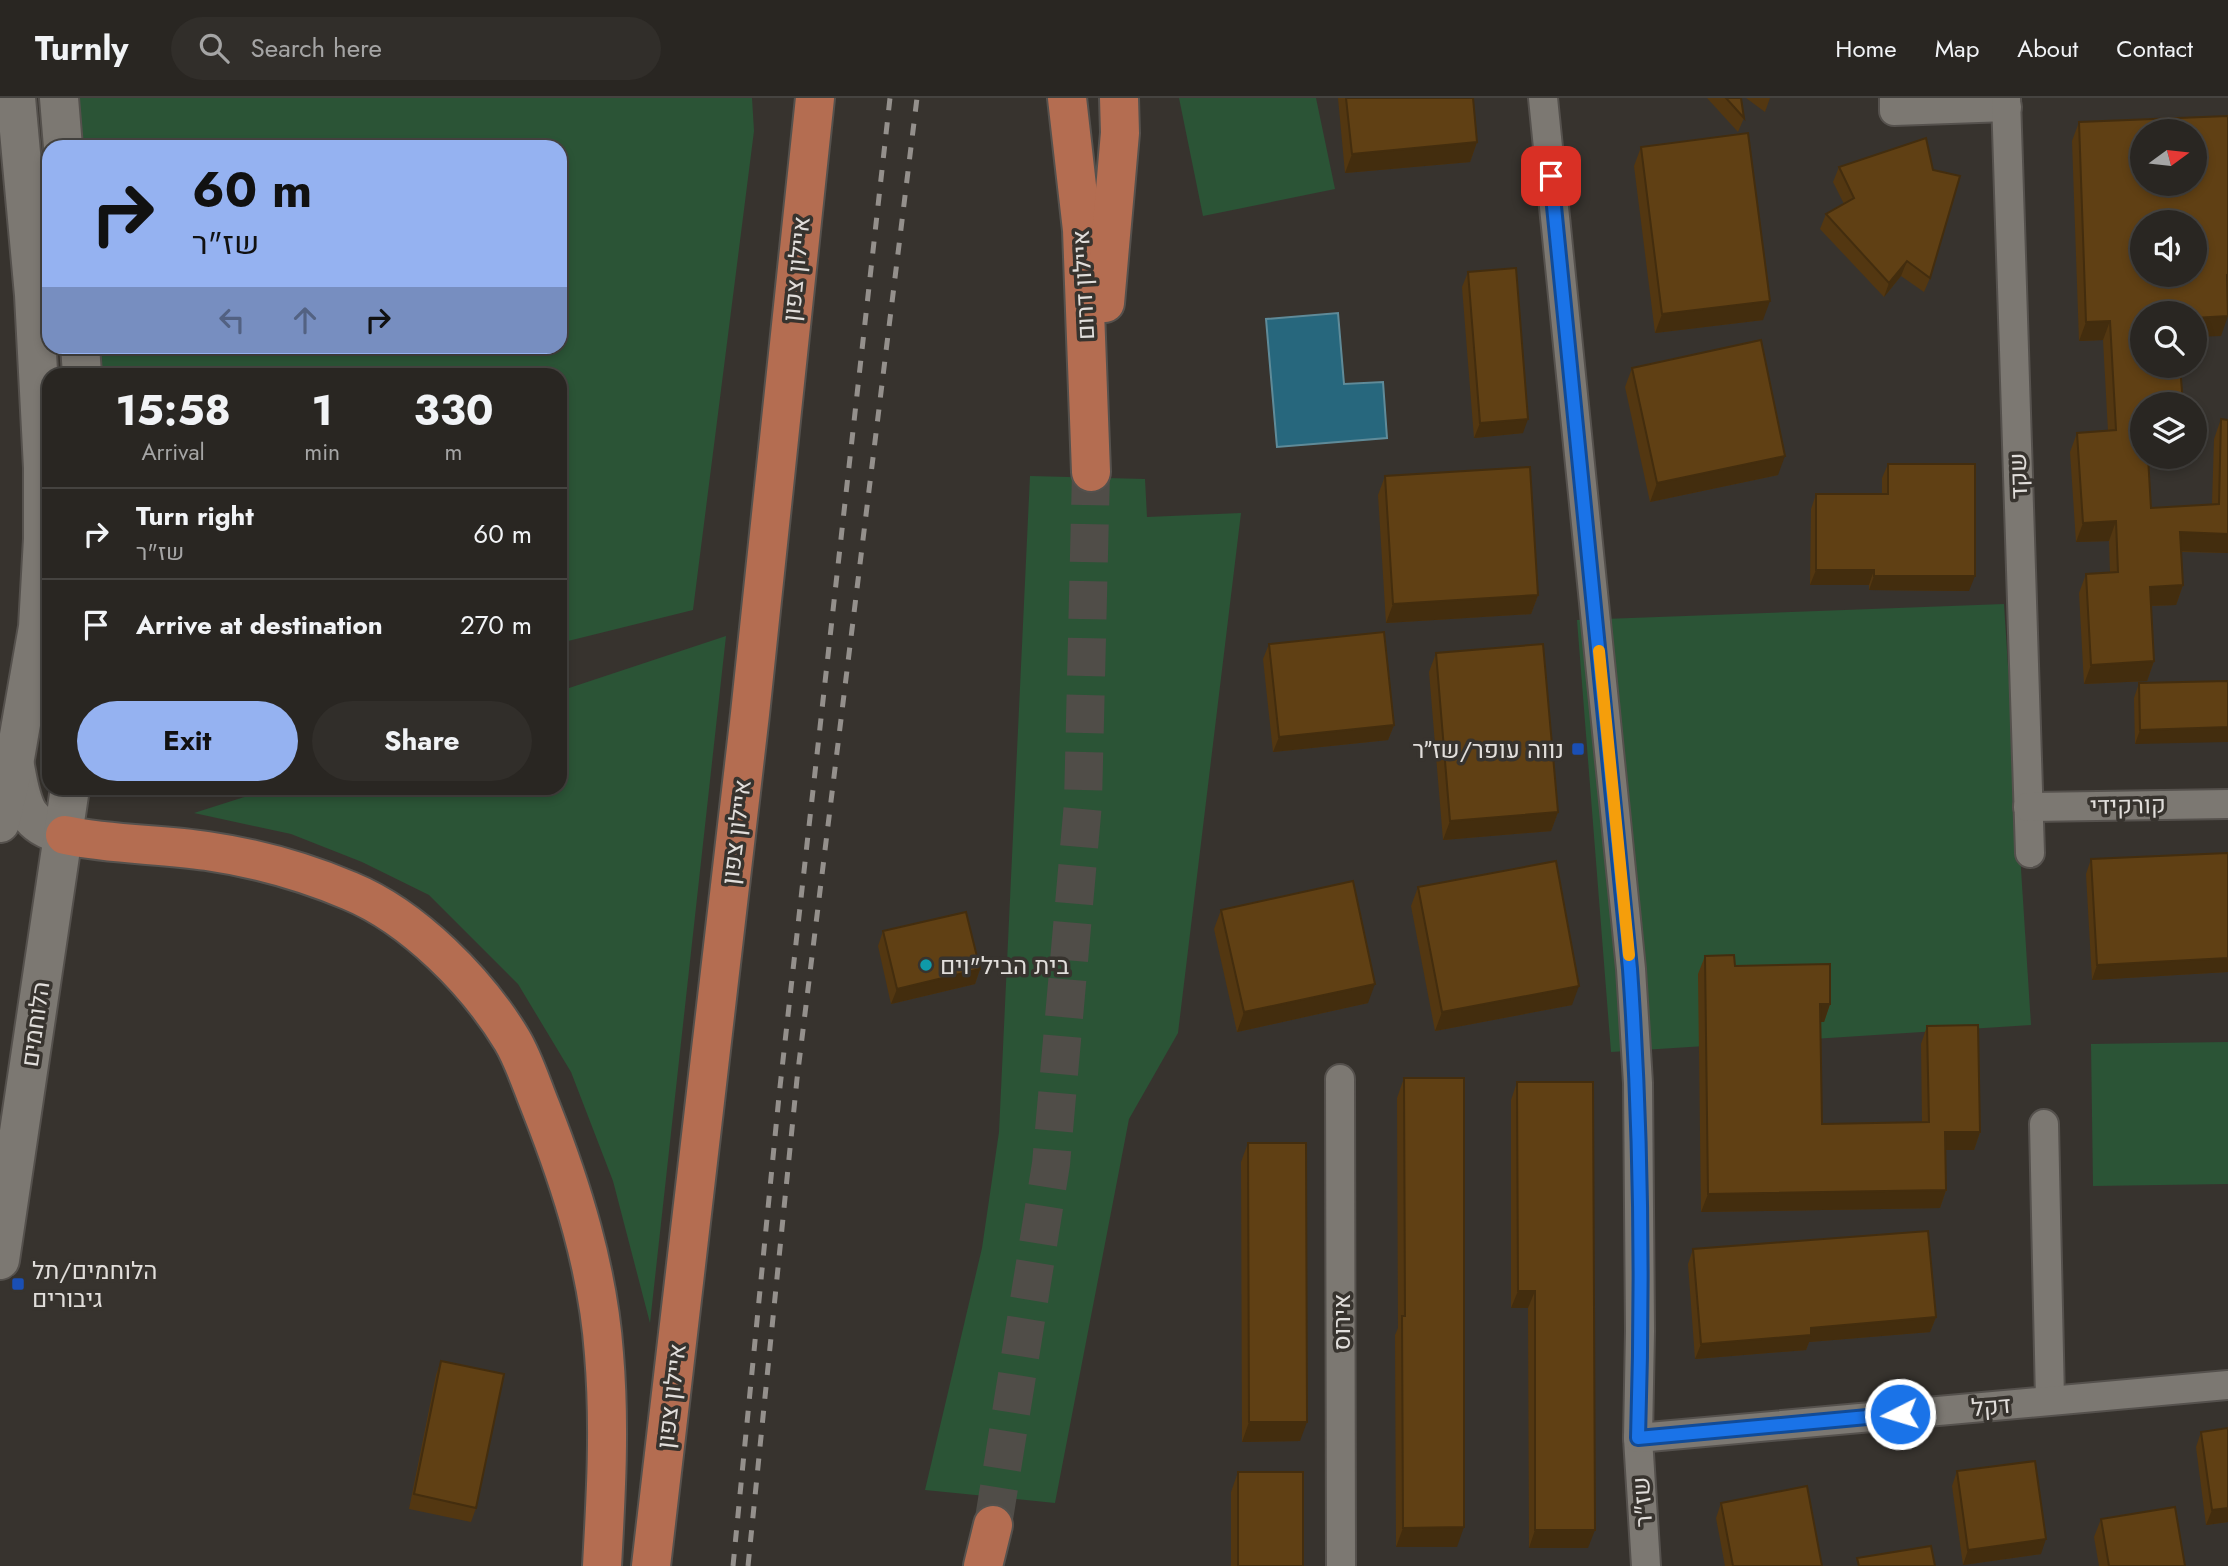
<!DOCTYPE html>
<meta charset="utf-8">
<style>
:root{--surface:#292622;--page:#312e2a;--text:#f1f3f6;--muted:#a5a5a5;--line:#454340;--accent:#95b2f1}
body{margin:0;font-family:Jost,Heebo,sans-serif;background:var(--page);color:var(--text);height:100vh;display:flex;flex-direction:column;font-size:26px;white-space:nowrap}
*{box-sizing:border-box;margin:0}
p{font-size:23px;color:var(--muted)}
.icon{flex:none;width:38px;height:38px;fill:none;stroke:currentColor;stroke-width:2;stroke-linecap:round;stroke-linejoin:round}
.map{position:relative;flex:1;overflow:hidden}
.sheet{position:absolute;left:42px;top:270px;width:525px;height:427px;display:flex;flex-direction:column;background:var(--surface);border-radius:21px;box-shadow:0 4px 10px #0003,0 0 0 2px var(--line)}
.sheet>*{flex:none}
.top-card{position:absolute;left:42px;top:42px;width:525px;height:214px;border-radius:21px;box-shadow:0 4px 10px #0003,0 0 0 2px var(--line);background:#95b2f1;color:#111;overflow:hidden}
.needle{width:46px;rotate:75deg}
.controls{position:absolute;left:2130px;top:21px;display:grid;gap:14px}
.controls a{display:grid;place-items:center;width:77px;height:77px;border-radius:50%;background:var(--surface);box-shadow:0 4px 10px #0003,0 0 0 2px var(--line);font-size:35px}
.pin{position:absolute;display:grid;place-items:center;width:60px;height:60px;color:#fff;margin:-30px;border-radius:14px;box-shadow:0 4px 10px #0006}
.me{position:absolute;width:77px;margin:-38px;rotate:265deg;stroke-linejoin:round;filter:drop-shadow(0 0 5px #0008)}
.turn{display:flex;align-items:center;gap:24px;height:147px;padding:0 35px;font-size:32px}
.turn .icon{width:91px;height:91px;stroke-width:2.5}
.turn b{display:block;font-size:49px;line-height:60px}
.lanes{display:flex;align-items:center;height:66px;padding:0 35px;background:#0003;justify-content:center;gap:35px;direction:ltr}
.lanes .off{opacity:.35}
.eta{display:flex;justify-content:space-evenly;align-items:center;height:119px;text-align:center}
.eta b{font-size:42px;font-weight:700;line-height:49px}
.button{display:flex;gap:14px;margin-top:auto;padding:14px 35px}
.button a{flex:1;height:80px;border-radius:42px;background:var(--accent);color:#111;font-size:28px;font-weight:700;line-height:80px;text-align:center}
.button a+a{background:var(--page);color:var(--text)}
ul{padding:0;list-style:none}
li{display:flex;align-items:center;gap:21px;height:91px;padding:0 35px;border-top:2px solid var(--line)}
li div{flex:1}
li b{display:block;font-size:26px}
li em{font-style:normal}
header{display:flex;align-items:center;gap:42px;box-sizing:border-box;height:98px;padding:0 35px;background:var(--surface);border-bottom:2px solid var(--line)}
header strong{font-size:33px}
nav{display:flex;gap:38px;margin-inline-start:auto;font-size:24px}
.search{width:490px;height:63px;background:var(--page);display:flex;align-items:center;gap:18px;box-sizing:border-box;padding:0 24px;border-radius:38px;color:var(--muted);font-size:26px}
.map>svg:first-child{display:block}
.green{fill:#2b5436}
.water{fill:#27677d;stroke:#5f8b99;stroke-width:2}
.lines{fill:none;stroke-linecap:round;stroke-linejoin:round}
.motorway-tunnel{stroke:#504d48;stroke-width:38;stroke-dasharray:38 19;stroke-linecap:butt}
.minor-casing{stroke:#55514d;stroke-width:32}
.secondary-casing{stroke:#55514d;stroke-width:42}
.motorway-casing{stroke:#55514d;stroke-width:42}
.minor{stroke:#7c7872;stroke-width:28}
.secondary{stroke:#7c7872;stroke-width:38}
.motorway{stroke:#b46d51;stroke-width:38}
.rail{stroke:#94908c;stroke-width:5;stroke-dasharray:12 12;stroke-linecap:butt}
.wall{fill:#533711}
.shaded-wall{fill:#432d0e}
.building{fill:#604014;stroke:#432d0e;stroke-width:2;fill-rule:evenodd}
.route-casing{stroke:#114b97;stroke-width:18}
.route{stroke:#1a73e8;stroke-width:12}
.slow{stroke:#f59e0b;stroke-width:12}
.transit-dot{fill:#1a4fb4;stroke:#37332e;stroke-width:2.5}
.culture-dot{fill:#0f9aa8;stroke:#37332e;stroke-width:2.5}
.labels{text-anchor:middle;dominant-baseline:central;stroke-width:7;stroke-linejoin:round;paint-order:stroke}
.street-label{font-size:24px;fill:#e1dedb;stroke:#37332e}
.poi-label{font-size:24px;fill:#e1dedb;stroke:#37332e;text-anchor:start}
</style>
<header>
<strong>Turnly</strong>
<div class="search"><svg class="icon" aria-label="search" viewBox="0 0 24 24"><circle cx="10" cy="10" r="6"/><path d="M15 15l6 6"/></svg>Search here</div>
<nav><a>Home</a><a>Map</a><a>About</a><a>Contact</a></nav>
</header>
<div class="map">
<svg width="2228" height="1468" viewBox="0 0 2228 1468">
<rect width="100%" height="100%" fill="#37332e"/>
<g class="green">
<path d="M 79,0 L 752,0 L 754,33 L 693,512 L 560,545 L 560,276 L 98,276 L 96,249 L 560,248 L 560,49 L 82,49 Z"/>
<path d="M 1179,0 L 1316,0 L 1335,91 L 1203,118 Z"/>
<path d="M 1030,378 L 1145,381 L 1147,419 L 1241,415 L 1178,935 L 1129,1021 L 1055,1405 L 925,1392 L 982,1150 L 999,1034 Z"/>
<path d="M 2004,506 L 2031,927 L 1611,954 L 1577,522 Z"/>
<path d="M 726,538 L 650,1225 L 613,1083 L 571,974 L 518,886 L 429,797 L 362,764 L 291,736 L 194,715 L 272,690 L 560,690 L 560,593 Z"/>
<path d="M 2228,944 L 2228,1086 L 2093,1088 L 2091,946 Z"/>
</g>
<path class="water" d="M 1338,215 L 1344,286 L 1383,284 L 1387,340 L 1277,349 L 1266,221 Z"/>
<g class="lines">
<path class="motorway-tunnel" d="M 993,1427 L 1051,1066 L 1083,705 L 1091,374"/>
<defs>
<g id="minor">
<path d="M 1543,0 L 1631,871 L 1638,985 L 1640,1233 L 1638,1340 L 1646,1468"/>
<path d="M 1894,0 L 1894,13 L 2007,9"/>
<path d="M 2006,0 L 2030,755"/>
<path d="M 2028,709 L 2228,706"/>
<path d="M 1340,981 L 1341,1468"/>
<path d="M 2044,1026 L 2050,1302"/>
<path d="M 1638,1340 L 2228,1287"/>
</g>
<g id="secondary">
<path d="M 59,0 L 63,49"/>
<path d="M 80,248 L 82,276"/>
<path d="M 15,668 C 22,705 24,728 65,737"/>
<path d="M 0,725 L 14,666 L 38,529 L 43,441 L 43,370 L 34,197 L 16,0"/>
<path d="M 0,1162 L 70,690"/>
</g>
<g id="motorway">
<path d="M 1067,0 L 1082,132 L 1091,374"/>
<path d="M 1105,205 L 1120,35 L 1119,0"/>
<path d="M 65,737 C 112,747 160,746 207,753 C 255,760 305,774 350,793 C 413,819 477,884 512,942 C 524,962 532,988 541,1010 C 572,1089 598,1171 604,1256 C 610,1327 606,1397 602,1468"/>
<path d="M 651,1468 L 750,616 L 815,0"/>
<path d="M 983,1468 L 993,1427"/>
</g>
</defs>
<use href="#minor" class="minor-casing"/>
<use href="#secondary" class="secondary-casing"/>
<use href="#motorway" class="motorway-casing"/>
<use href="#minor" class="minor"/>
<use href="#secondary" class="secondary"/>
<use href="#motorway" class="motorway"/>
<g class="rail">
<path d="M 733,1468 L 779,998 L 890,0"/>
<path d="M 748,1468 L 797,981 L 917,0"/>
</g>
</g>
<g class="wall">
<path d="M 1338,0 L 1473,0 L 1477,44 L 1470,64 L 1345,75 Z"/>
<path d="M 1707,0 L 1741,0 L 1744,20 L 1738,34 Z"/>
<path d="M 1746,0 L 1770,0 L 1765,14 Z"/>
<path d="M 2079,24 L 2227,196 L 2221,238 L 2142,215 L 2142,359 L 2178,359 L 2178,360 L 2148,362 L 2151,410 L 2212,406 L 2214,341 L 2221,321 L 2228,322 L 2228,455 L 2181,454 L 2183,487 L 2176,507 L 2151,508 L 2154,563 L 2147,583 L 2084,586 L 2079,495 L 2086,476 L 2110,475 L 2109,443 L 2076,444 L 2070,354 L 2077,335 L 2108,333 L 2103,242 L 2079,243 L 2072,43 Z"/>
<path d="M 1641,49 L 1763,222 L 1655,235 L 1634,68 Z"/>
<path d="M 1839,69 L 1930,180 L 1924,194 L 1901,178 L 1884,199 L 1820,131 L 1826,116 L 1844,106 L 1833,84 Z"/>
<path d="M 1468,174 L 1523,335 L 1474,340 L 1462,189 Z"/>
<path d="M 1632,270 L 1778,377 L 1650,404 L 1625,289 Z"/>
<path d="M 1888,366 L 1969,493 L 1869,492 L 1869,487 L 1810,487 L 1811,411 L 1816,396 L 1882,396 L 1882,380 Z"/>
<path d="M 1385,378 L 1538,497 L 1531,516 L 1386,525 L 1378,397 Z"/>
<path d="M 1269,546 L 1394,627 L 1388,642 L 1273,654 L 1263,561 Z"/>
<path d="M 1436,555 L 1558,714 L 1551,733 L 1443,742 L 1429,574 Z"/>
<path d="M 2228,583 L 2135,646 L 2134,600 L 2139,585 Z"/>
<path d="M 2228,755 L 2228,874 L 2092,882 L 2086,776 L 2091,761 Z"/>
<path d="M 1418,789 L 1572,907 L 1435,933 L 1411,808 Z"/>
<path d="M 1221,812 L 1368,905 L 1237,934 L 1214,831 Z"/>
<path d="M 883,833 L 980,871 L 975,886 L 891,906 L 878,848 Z"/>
<path d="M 1705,858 L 1735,868 L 1830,906 L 1824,924 L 1820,924 L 1822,1026 L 1922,1025 L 1921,946 L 1927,928 L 1980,1034 L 1974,1052 L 1945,1052 L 1946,1092 L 1940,1110 L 1701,1114 L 1698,876 Z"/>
<path d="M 1404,980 L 1457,1449 L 1396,1449 L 1395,1237 L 1398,1230 L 1397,1000 Z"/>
<path d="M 1517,984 L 1588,1450 L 1529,1450 L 1528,1210 L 1511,1210 L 1511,1002 Z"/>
<path d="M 1248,1045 L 1300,1343 L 1242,1344 L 1241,1064 Z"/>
<path d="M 1693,1151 L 1936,1219 L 1930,1234 L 1809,1244 L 1806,1252 L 1695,1261 L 1688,1166 Z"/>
<path d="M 441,1263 L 476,1410 L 471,1424 L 409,1411 L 436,1277 Z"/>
<path d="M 2201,1334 L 2228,1424 L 2206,1427 L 2196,1349 Z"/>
<path d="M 1957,1373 L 2041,1456 L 1963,1467 L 1952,1388 Z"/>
<path d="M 1238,1374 L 1303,1468 L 1231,1468 L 1231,1394 Z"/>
<path d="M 1721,1405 L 1822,1468 L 1725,1468 L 1716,1420 Z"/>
<path d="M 2101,1421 L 2185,1468 L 2099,1468 L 2094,1439 Z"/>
</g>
<g class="shaded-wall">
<path d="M 1477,44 L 1470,64 L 1345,75 L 1352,56 Z"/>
<path d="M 1907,163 L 1901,178 L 1884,199 L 1889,185 Z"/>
<path d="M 1770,203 L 1763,222 L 1655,235 L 1662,216 Z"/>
<path d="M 2228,218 L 2221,238 L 2194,239 L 2194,220 Z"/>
<path d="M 2110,223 L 2103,242 L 2079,243 L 2086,224 Z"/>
<path d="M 1528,321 L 1523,335 L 1474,340 L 1480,325 Z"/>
<path d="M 1785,358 L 1778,377 L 1650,404 L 1657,385 Z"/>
<path d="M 2142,359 L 2178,359 L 2178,360 L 2140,363 Z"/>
<path d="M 2116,423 L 2109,443 L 2076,444 L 2083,425 Z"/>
<path d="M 2180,434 L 2228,436 L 2228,455 L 2173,453 Z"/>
<path d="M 1816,472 L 1874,472 L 1869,487 L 1810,487 Z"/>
<path d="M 1874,478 L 1975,478 L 1969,493 L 1869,492 Z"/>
<path d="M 2183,487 L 2176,507 L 2143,508 L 2150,489 Z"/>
<path d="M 1538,497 L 1531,516 L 1386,525 L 1393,506 Z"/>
<path d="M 2154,563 L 2147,583 L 2084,586 L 2091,567 Z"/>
<path d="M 1394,627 L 1388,642 L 1273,654 L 1279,639 Z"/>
<path d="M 2228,629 L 2228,644 L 2135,646 L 2140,632 Z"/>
<path d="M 1558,714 L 1551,733 L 1443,742 L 1450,723 Z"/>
<path d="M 2228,860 L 2228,874 L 2092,882 L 2097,867 Z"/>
<path d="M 980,871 L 975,886 L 891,906 L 897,891 Z"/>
<path d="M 1375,886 L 1368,905 L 1237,934 L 1244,914 Z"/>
<path d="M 1579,888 L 1572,907 L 1435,933 L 1442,914 Z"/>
<path d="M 1820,906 L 1830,906 L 1824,924 L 1813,924 Z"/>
<path d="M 1945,1034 L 1980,1034 L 1974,1052 L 1938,1052 Z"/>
<path d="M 1946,1092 L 1940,1110 L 1701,1114 L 1708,1096 Z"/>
<path d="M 1518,1193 L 1535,1193 L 1528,1210 L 1511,1210 Z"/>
<path d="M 1936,1219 L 1930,1234 L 1809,1244 L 1806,1252 L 1695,1261 L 1701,1246 L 1811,1230 Z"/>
<path d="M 1249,1324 L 1307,1324 L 1300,1343 L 1242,1344 Z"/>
<path d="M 2228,1410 L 2228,1424 L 2206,1427 L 2212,1412 Z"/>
<path d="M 1464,1429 L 1457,1449 L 1396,1449 L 1403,1430 Z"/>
<path d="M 1535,1432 L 1595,1432 L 1588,1450 L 1529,1450 Z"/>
<path d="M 2046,1441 L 2041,1456 L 1963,1467 L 1968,1452 Z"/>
</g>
<g class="building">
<path d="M 1346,0 L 1473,0 L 1477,44 L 1352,56 Z"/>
<path d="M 1726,0 L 1741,0 L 1744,20 Z"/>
<path d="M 2228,18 L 2228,177 L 2227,177 L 2228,218 L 2194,220 L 2194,215 L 2142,215 L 2142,268 L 2180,268 L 2183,306 L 2142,306 L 2142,359 L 2148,359 L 2151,410 L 2219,406 L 2221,321 L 2228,322 L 2228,436 L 2180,434 L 2183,487 L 2150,489 L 2154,563 L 2091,567 L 2086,476 L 2118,474 L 2116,423 L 2083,425 L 2077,335 L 2116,332 L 2110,223 L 2086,224 L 2079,24 ZM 2142,33 L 2194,33 L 2194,86 L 2142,86 ZM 2142,124 L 2194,124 L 2194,177 L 2142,177 Z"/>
<path d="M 1748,35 L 1770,203 L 1662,216 L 1641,49 Z"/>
<path d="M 1926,40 L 1933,72 L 1960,78 L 1930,180 L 1907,163 L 1889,185 L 1826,116 L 1854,100 L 1839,69 Z"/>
<path d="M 1516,170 L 1528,321 L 1480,325 L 1468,174 Z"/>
<path d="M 1761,242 L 1785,358 L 1657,385 L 1632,270 Z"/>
<path d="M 1888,366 L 1975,366 L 1975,478 L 1874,478 L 1874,472 L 1816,472 L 1816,396 L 1888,396 Z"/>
<path d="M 1530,369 L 1538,497 L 1393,506 L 1385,378 Z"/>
<path d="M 1384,534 L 1394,627 L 1279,639 L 1269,546 Z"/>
<path d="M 1543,546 L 1558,714 L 1450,723 L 1436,555 Z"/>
<path d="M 2228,583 L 2228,629 L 2140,632 L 2139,585 Z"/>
<path d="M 2228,755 L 2228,860 L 2097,867 L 2091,761 Z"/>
<path d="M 1556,763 L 1579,888 L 1442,914 L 1418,789 Z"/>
<path d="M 1353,783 L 1375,886 L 1244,914 L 1221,812 Z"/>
<path d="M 966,814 L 980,871 L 897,891 L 883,833 Z"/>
<path d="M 1734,857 L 1735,868 L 1830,866 L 1830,906 L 1820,906 L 1822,1026 L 1929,1024 L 1927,928 L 1978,927 L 1980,1034 L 1945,1034 L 1946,1092 L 1708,1096 L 1705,858 Z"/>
<path d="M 1404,980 L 1464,980 L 1464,1429 L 1403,1430 L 1402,1218 L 1405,1218 Z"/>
<path d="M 1517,984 L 1593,984 L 1595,1432 L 1535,1432 L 1535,1193 L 1518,1193 Z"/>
<path d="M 1248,1045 L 1306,1045 L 1307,1324 L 1249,1324 Z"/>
<path d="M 1928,1133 L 1936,1219 L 1811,1230 L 1811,1237 L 1701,1246 L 1693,1151 Z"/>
<path d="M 441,1263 L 504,1276 L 476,1410 L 414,1396 Z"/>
<path d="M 2228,1330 L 2228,1410 L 2212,1412 L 2201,1334 Z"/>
<path d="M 2035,1363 L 2046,1441 L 1968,1452 L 1957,1373 Z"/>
<rect x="1238" y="1374" width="65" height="94"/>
<path d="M 1807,1388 L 1822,1468 L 1733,1468 L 1721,1405 Z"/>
<path d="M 2175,1409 L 2185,1468 L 2109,1468 L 2101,1421 Z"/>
<path d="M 1931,1448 L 1935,1468 L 1859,1468 L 1857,1460 Z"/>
</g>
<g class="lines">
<defs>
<path id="route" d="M 1551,78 L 1630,871 C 1641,1027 1643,1184 1638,1340 L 1900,1316"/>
</defs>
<use href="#route" class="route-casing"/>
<use href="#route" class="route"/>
<path class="slow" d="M 1599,553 L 1629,857"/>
</g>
<g class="transit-dot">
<rect x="1571" y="644" width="14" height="14" rx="3.5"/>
<rect x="11" y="1179" width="14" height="14" rx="3.5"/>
</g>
<circle class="culture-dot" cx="926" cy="867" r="7"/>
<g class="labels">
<g class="street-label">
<text transform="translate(796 171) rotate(-84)">איילון צפון</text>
<text transform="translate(1083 187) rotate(-93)">איילון דרום</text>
<text transform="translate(2018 378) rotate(-92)">שקד</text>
<text transform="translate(2128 707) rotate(-1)">קורקידי</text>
<text transform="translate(736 734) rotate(-83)">איילון צפון</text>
<text transform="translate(35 926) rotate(-82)">הלוחמים</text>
<text transform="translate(1341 1224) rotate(-90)">אירוס</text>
<text transform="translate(671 1298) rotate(-83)">איילון צפון</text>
<text transform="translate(1991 1308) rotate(-5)">דקל</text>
<text transform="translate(1642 1404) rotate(-94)">שז"ר</text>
</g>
<g class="poi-label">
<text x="1564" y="651" text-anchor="end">נווה עופר/שז״ר</text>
<text x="940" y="867">בית הביל"וים</text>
<text x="32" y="1172">הלוחמים/תל<tspan x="32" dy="28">גיבורים</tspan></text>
</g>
</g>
</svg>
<div class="controls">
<a><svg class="needle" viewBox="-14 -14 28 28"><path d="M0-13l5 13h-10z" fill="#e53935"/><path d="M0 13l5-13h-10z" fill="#a5a5a5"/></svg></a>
<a><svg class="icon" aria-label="sound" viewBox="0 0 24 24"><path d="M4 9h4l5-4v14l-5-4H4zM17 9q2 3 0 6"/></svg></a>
<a><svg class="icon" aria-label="search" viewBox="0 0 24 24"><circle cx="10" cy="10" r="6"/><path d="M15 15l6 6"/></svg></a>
<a><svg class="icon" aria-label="layers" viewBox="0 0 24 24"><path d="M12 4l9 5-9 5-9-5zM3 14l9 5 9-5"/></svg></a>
</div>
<div class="pin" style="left:1551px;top:78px;background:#d93025"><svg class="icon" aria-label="arrive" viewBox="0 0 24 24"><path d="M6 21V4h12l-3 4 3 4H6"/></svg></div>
<svg class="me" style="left:1900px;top:1316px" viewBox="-20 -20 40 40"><circle r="17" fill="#1a73e8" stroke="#fff" stroke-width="3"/><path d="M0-11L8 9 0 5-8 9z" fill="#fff"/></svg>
<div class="top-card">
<div class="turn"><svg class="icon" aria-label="right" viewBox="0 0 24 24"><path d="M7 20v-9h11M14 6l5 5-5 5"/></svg><div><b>60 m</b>שז&quot;ר</div></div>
<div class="lanes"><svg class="icon off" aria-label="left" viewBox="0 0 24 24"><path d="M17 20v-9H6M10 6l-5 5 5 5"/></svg><svg class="icon off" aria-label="ahead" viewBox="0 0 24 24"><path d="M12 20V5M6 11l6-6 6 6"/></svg><svg class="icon" aria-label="right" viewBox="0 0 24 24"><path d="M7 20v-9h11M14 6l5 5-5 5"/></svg></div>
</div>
<section class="sheet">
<div class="eta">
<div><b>15:58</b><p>Arrival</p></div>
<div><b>1</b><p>min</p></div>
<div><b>330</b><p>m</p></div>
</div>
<ul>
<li><svg class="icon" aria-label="right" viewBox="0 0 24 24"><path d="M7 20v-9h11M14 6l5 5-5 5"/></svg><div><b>Turn right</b><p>שז&quot;ר</p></div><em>60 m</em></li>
<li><svg class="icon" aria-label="arrive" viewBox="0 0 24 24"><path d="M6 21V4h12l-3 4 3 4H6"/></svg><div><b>Arrive at destination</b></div><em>270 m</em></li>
</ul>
<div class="button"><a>Exit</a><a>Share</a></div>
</section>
</div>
